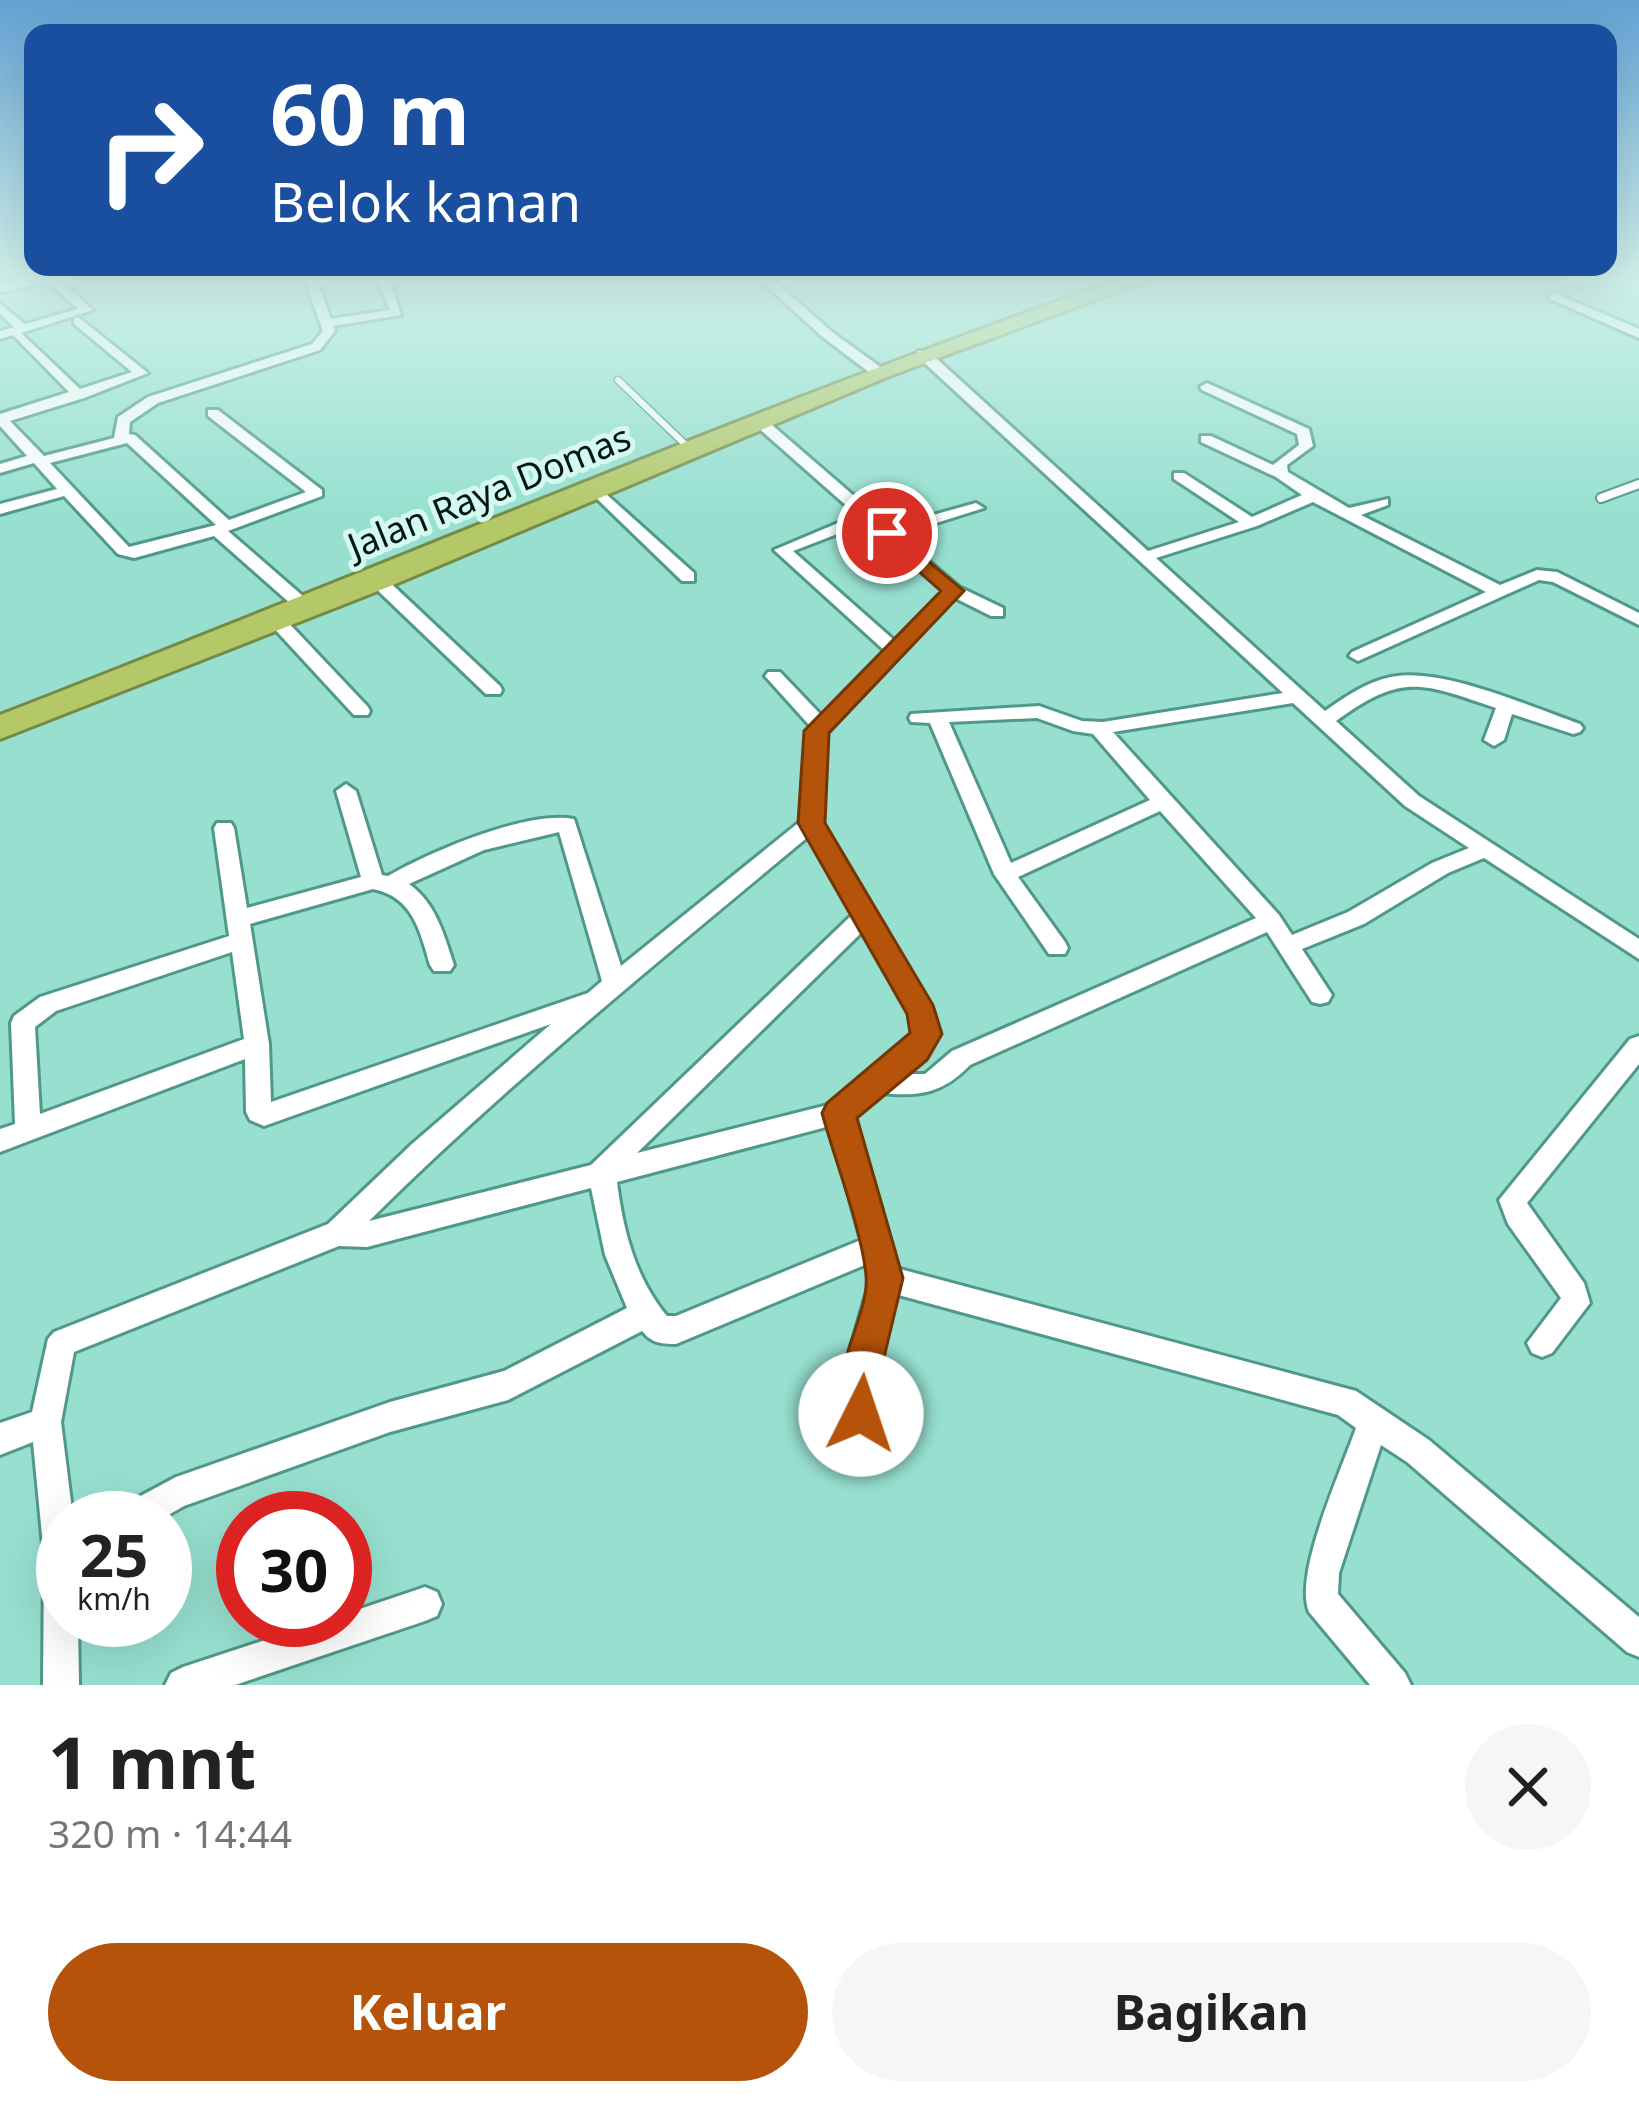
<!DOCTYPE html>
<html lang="id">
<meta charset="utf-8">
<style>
:root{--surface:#fff;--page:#f6f6f6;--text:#222;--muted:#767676;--accent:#b45309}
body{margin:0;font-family:"Noto Sans",sans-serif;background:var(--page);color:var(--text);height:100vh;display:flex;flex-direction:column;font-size:45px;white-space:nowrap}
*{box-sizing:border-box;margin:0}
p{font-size:39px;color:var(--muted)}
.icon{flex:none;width:66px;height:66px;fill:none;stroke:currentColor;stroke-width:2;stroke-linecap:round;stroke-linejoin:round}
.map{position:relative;height:1685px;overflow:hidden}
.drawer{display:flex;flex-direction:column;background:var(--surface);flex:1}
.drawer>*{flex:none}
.hud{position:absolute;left:24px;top:24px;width:1593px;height:252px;border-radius:24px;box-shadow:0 12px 48px #0002;background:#1a4fa0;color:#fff;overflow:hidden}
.speed{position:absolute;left:36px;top:1491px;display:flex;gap:24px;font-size:60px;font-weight:700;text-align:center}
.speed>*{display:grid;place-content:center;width:156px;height:156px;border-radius:50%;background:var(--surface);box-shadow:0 12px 48px #0002;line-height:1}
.speed small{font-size:30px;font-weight:400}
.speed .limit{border:18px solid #d22;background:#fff;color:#111}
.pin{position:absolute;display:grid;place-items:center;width:102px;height:102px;color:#fff;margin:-51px;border:6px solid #fff;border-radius:50%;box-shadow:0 3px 12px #0007}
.me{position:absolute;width:132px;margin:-66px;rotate:4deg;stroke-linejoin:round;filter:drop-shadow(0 0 9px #0008)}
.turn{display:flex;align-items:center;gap:42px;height:252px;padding:0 48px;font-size:54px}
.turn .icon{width:156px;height:156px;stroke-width:2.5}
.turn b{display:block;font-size:84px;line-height:102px}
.round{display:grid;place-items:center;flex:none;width:126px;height:126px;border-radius:63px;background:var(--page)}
.overview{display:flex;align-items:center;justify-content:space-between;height:204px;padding:0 48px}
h1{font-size:72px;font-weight:700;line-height:90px}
.cta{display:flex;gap:24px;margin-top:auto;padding:24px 48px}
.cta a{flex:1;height:138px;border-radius:72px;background:var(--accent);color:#fff;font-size:48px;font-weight:700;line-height:138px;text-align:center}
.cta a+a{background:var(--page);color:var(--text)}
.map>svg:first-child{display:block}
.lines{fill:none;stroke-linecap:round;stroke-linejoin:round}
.lane-far1-casing{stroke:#509889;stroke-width:9}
.lane-casing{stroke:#509889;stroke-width:12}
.street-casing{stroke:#509889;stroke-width:6}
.highway-casing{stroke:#758a49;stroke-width:6}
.lane-far1{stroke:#fff;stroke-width:6}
.lane{stroke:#fff;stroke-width:8}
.street{fill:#fff;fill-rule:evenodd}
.highway{fill:#b4c867;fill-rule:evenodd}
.route{fill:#b45309;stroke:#753606;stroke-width:3}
.labels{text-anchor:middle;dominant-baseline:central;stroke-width:10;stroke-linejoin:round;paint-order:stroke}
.far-street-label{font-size:36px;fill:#001712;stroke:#d5f9f0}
</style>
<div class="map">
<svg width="1639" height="1685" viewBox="0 0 1639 1685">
<rect width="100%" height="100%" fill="#97e0d0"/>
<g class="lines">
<defs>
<path id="lane-far1" d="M 618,380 L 691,450"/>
<path id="lane" d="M 1601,498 L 1639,484"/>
<g id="street">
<path d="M 34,278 L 57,278 L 93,310 L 21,333 L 80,389 L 132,372 L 74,324 L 74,318 L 78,317 L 148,373 L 84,398 L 10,421 L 44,456 L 114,438 L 118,417 L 148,397 L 312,344 L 323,331 L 304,278 L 316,278 L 331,319 L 390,310 L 377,278 L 389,278 L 401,315 L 333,326 L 335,331 L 320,350 L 158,403 L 130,422 L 129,434 L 135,435 L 229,520 L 306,492 L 208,416 L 208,410 L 218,410 L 322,490 L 322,496 L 228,531 L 312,604 L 312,612 L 300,612 L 214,536 L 134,558 L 118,554 L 64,496 L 0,514 L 0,504 L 57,489 L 34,463 L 0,473 L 0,464 L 27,456 L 0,426 L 0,414 L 69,392 L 13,335 L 0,339 L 0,331 L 14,327 L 0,314 L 0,304 L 25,324 L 78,309 L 48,282 L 0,292 L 0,286 ZM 127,443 L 216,525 L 129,547 L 50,463 Z"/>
<path d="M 758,278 L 771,278 L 832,332 L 883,369 L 883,375 L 873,375 L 824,338 Z"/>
<path d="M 1554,293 L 1639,329 L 1639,338 L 1550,299 L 1550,295 Z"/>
<path d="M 918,351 L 928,351 L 1148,551 L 1239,522 L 1174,479 L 1174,473 L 1184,473 L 1252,517 L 1302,495 L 1276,477 L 1201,442 L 1201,436 L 1211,436 L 1273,465 L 1299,445 L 1297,434 L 1202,390 L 1200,387 L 1207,383 L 1309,429 L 1313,446 L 1287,465 L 1288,472 L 1349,508 L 1388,499 L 1388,505 L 1361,515 L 1500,585 L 1537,570 L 1557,572 L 1639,613 L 1639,625 L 1553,582 L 1539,580 L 1358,661 L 1349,656 L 1352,652 L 1486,592 L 1313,502 L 1257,526 L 1156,558 L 1325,711 C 1345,697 1366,682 1391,677 C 1440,666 1531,707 1580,724 L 1583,728 L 1580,732 L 1573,734 L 1512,714 L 1504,740 L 1494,746 L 1484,740 L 1496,708 C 1422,683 1403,672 1336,721 L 1419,796 L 1639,939 L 1639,959 L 1484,858 L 1448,873 L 1364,924 L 1302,949 L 1332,995 L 1328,1002 L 1320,1004 L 1312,1002 L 1267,932 L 970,1065 C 943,1093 920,1097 882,1093 L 853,1117 L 896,1268 L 1356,1391 L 1429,1440 L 1639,1617 L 1639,1657 L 1627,1652 L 1407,1462 L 1381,1445 L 1339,1573 L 1338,1594 L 1405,1673 L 1411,1685 L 1370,1685 L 1309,1612 C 1293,1574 1342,1469 1356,1428 L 1338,1415 L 895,1294 L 877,1370 L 876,1415 L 872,1426 L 861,1430 L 850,1426 C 834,1386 860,1318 871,1278 L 867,1264 L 676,1344 C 660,1344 652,1343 642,1331 L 508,1400 L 390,1432 L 184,1506 L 163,1518 L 115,1518 L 120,1507 L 176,1477 L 390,1402 L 504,1371 L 627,1308 L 605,1255 L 591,1188 L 367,1247 L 339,1246 L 74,1352 L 61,1422 L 73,1518 L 63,1518 L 63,1620 L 78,1620 L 79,1685 L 43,1685 L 44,1556 L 33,1442 L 0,1455 L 0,1423 L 32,1412 L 48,1339 L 54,1332 L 328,1224 L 412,1144 L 551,1024 L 264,1126 L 250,1120 L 246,1112 L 245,1059 L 0,1152 L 0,1129 L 15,1124 L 11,1023 L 14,1016 L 40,997 L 229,936 L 214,828 L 217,823 L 231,823 L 234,828 L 247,908 L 361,877 L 336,791 L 346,784 L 356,791 L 382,875 L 388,876 C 430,852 527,810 574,819 L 621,966 L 802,820 L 807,732 L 811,727 L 765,676 L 768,672 L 780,672 L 822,716 L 885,651 L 774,550 L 857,515 L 755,425 L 755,419 L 765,419 L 890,527 L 976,503 L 984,508 L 898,535 L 959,587 L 1003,608 L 1003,616 L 991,616 L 955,598 L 827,733 L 822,823 L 934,1014 L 938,1034 L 925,1058 L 905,1074 L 925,1074 L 952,1051 L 1256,918 L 1160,811 L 1018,877 L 1065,942 L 1068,948 L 1065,954 L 1049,954 L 994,874 L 930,723 L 911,722 L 909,718 L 911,714 L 1039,706 L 1082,721 L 1103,722 L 1283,693 L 918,357 ZM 866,523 L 943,591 L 895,641 L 793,551 ZM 1293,703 L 1405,806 L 1469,848 L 1432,863 L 1348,912 L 1292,935 L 1279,915 L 1113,732 ZM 1037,718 L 1073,731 L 1093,734 L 1150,800 L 1011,863 L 949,722 ZM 559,832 L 602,981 L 588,993 L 271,1102 L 269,1044 L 250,924 L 373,889 C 413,897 420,931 430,965 L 434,971 L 450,971 L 454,965 C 444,935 436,903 409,884 L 484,850 ZM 809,836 L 853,914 L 591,1165 L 369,1221 C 507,1084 659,961 809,836 ZM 863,931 L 910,1015 L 914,1033 L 907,1044 L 832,1104 L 637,1153 ZM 232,952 L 244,1039 L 40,1114 L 35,1027 L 56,1011 ZM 830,1126 L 861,1240 L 676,1316 L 667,1316 C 635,1278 623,1230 617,1182 Z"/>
<path d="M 596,485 L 694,573 L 694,581 L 682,581 L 591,493 L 591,487 Z"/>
<path d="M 377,575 L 383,576 L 500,686 L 502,690 L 500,694 L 486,694 L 371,584 L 371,576 Z"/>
<path d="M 276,615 L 282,616 L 368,707 L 370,711 L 368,715 L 354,715 L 270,624 L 270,616 Z"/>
<path d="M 1639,1036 L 1639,1064 L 1527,1203 L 1584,1283 L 1590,1303 L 1552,1353 L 1542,1357 L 1532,1353 L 1527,1343 L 1561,1298 L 1508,1224 L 1499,1200 L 1630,1039 Z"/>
<path d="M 425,1587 L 437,1592 L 442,1604 L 437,1616 L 425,1621 L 235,1685 L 165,1685 L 171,1673 L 183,1667 L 326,1620 L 345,1620 L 345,1614 Z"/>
</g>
<path id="highway" d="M 1123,278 L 1154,278 L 887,377 L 388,587 L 0,739 L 0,715 C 375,570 744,411 1123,278 Z"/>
</defs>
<use href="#lane-far1" class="lane-far1-casing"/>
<use href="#lane" class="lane-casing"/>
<use href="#street" class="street-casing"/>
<use href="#highway" class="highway-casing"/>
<use href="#lane-far1" class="lane-far1"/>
<use href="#lane" class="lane"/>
<use href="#street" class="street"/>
<use href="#highway" class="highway"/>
</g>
<linearGradient id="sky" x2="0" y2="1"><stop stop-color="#63a2d4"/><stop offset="0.54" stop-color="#d0f1ea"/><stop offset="1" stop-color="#d0f1ea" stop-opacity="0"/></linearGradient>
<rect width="1639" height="514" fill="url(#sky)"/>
<path class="route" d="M 887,527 L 964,591 L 829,733 L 825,823 L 933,1005 L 942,1034 L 927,1060 L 857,1118 L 903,1278 L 881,1370 L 881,1414 L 875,1429 L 861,1434 L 847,1429 C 823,1371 870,1321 866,1275 C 861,1227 835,1161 822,1113 L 827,1103 L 910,1033 L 907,1014 L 798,823 L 804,731 L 941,591 L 880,537 L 880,529 Z"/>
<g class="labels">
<g class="far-street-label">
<text transform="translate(489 491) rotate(-22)">Jalan Raya Domas</text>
</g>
</g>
</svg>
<div class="speed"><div>25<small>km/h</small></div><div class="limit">30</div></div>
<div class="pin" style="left:887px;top:533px;background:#d93025"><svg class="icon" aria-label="arrive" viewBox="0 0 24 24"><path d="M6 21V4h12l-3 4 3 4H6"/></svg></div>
<svg class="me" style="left:861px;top:1414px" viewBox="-20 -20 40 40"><circle r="19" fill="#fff"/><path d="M0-13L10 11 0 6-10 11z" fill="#b45309"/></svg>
<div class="hud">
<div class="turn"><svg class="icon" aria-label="right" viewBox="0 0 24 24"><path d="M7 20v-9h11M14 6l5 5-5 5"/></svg><div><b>60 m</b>Belok kanan</div></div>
</div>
</div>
<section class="drawer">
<div class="overview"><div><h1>1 mnt</h1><p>320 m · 14:44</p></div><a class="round"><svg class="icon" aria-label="close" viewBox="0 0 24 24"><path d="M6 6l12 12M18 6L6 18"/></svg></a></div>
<div class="cta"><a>Keluar</a><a>Bagikan</a></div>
</section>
